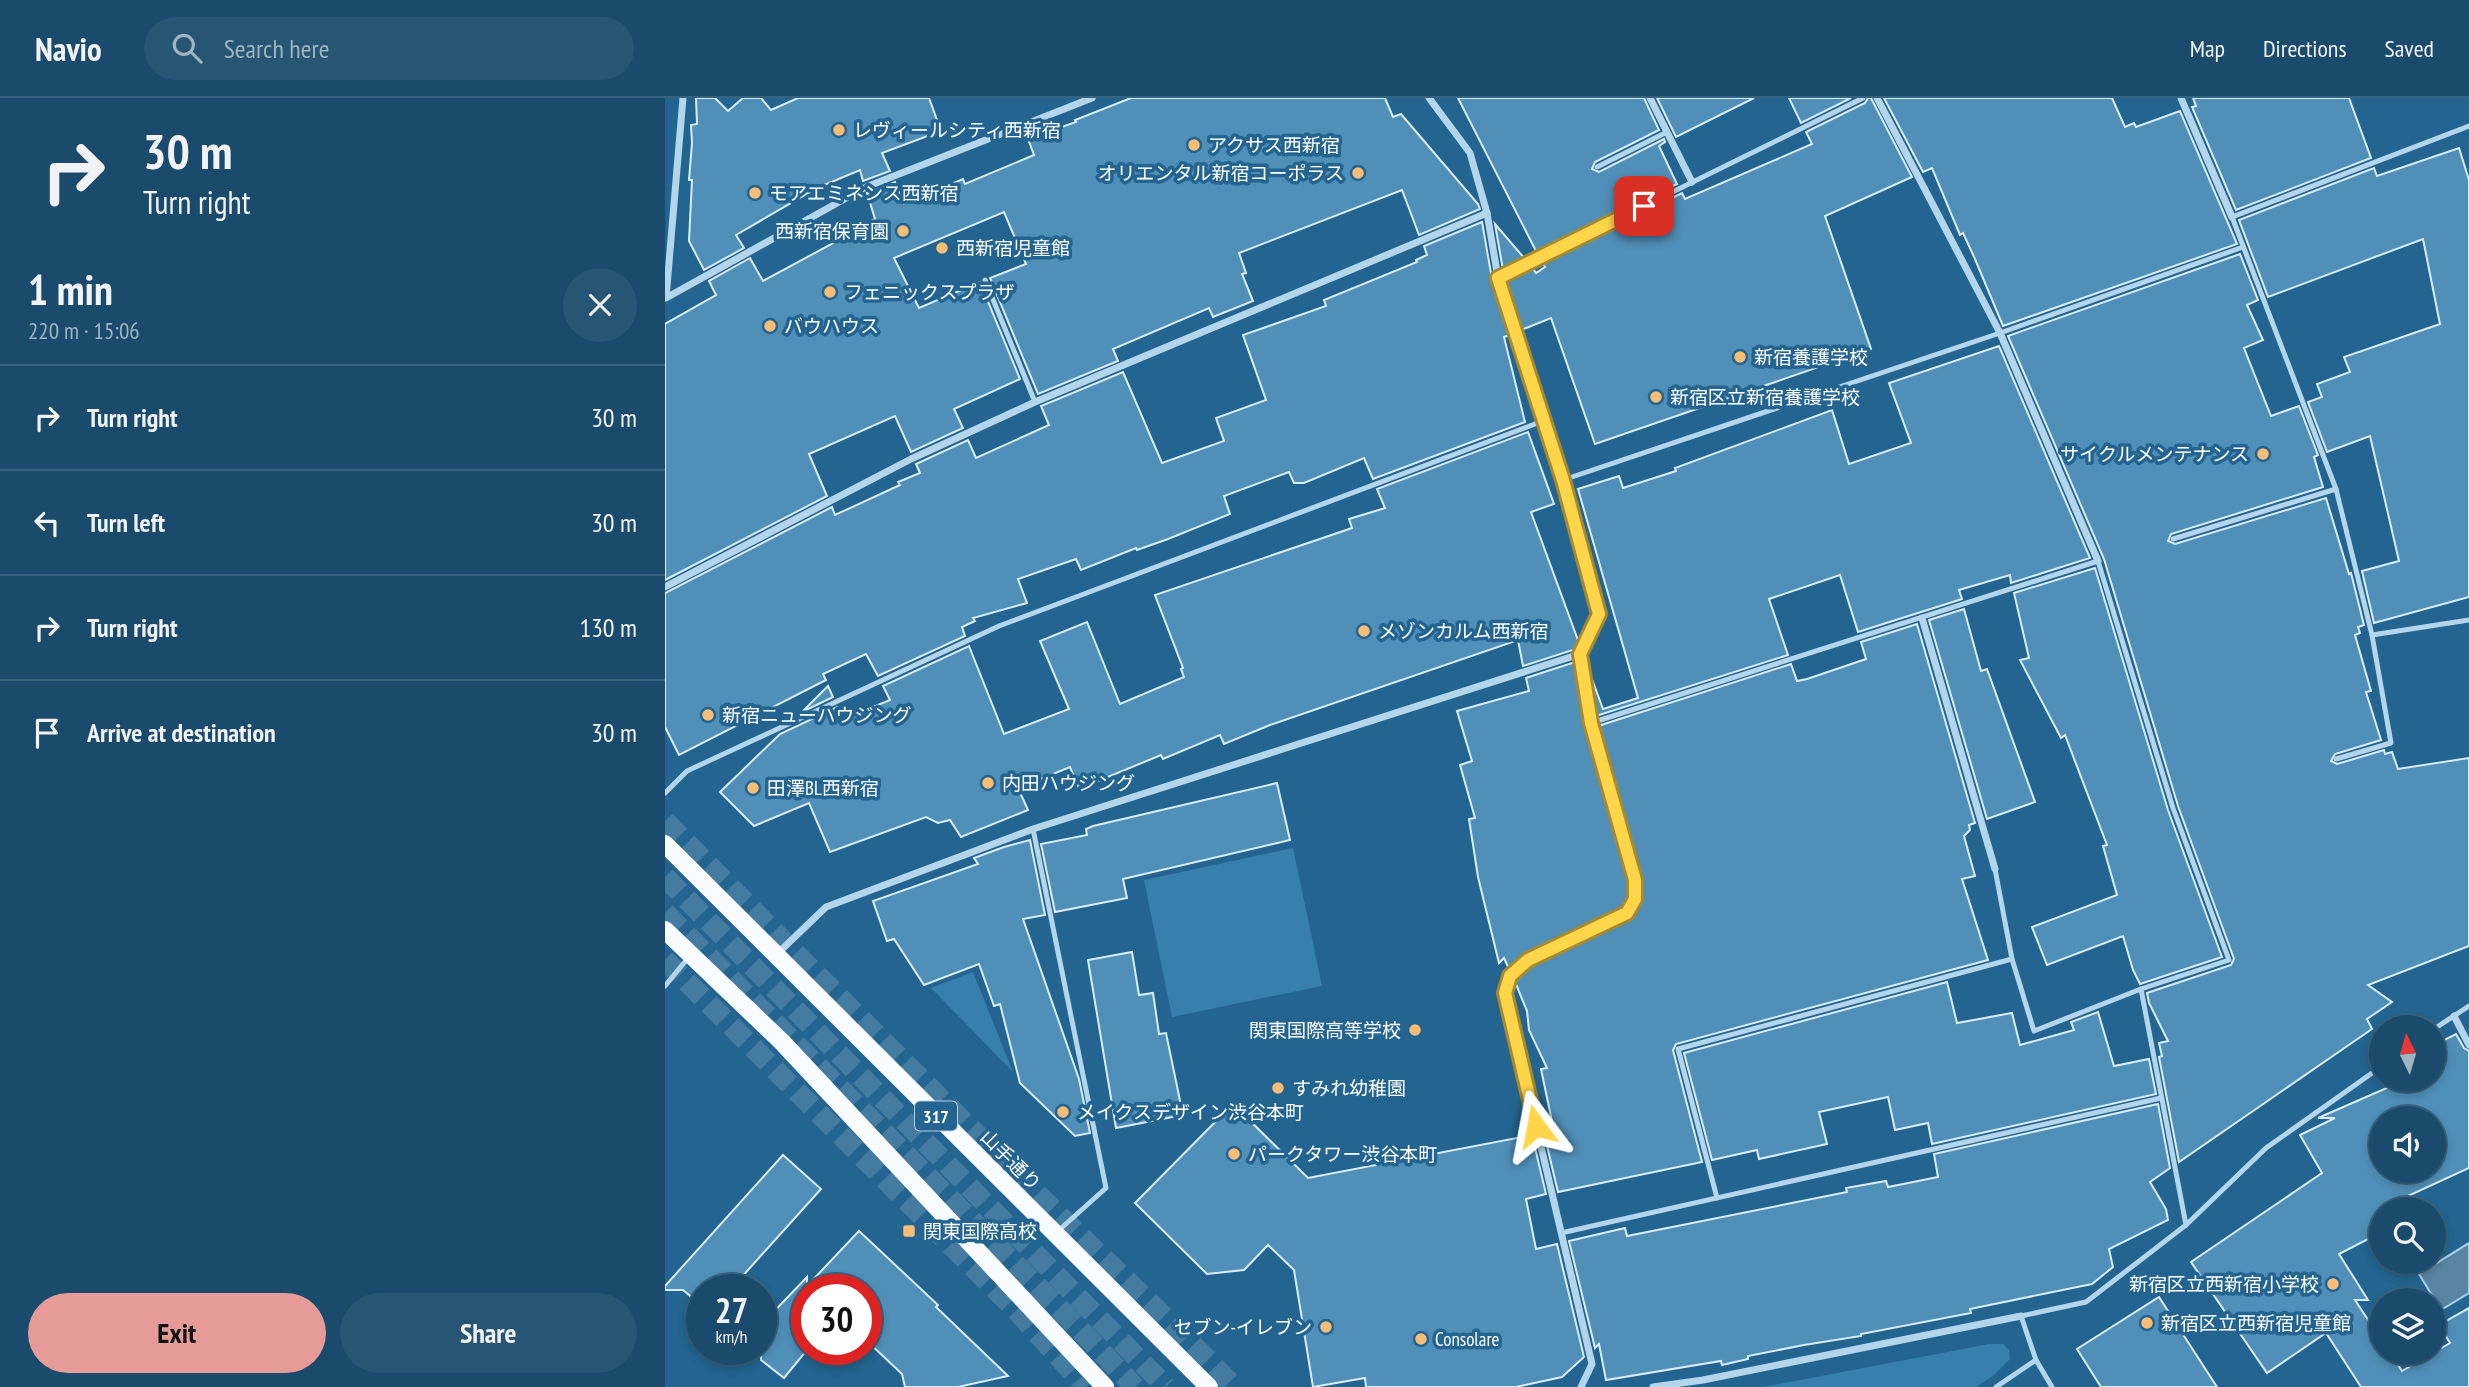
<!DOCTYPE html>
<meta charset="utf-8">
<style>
:root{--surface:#1a4b6c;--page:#275574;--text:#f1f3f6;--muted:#9fb3c2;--line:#38637f;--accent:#e69b98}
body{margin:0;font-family:"PT Sans Narrow","Noto Sans JP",sans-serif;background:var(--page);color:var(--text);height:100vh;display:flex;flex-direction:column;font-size:26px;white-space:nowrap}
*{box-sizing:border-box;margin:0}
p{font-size:23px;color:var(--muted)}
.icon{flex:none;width:38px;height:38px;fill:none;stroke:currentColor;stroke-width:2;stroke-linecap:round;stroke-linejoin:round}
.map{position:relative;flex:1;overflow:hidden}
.sheet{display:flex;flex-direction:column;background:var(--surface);width:665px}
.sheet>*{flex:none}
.top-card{background:#1a4b6c;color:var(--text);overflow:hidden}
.needle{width:46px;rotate:355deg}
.fabs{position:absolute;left:1704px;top:917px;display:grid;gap:14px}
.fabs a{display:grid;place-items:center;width:77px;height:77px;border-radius:50%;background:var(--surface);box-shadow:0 4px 10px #0003,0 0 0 2px var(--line);font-size:35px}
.speed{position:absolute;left:21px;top:1176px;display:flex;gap:14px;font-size:35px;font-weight:700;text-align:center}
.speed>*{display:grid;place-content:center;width:91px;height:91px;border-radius:50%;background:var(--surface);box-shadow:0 4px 10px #0003,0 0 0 2px var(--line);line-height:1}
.speed small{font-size:18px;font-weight:400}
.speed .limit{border:10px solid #d22;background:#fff;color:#111}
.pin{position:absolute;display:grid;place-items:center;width:60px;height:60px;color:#fff;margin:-30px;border-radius:14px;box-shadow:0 4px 10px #0006}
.me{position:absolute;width:77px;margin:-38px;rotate:347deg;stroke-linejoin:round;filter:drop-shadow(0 0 5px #0008)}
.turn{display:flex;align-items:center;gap:24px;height:147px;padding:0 28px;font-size:32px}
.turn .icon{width:91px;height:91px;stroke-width:2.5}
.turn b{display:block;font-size:49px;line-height:60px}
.round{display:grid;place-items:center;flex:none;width:74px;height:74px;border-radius:37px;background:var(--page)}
.overview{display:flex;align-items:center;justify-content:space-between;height:119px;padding:0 28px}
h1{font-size:42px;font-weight:700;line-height:52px}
.cta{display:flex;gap:14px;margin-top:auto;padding:14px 28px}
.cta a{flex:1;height:80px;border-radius:42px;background:var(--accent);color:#111;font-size:28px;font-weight:700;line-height:80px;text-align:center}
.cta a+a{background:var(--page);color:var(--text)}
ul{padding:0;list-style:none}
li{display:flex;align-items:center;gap:21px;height:105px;padding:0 28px;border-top:2px solid var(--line)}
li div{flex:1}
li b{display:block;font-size:26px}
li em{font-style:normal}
header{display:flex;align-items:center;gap:42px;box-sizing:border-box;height:98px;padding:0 35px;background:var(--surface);border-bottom:2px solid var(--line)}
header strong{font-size:33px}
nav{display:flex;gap:38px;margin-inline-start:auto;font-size:24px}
.search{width:490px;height:63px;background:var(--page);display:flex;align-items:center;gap:18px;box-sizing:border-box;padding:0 24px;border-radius:38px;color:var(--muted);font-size:26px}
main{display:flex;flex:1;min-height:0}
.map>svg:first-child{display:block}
.green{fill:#377fad}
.water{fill:#5885a2;stroke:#a7d3ed;stroke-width:2}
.building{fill:#508fb8;stroke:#d9edf9;stroke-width:2;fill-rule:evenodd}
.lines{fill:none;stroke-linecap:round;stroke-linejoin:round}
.highway-tunnel{stroke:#447ba1;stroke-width:21;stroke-dasharray:21 10;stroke-linecap:butt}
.lane{stroke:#b3d6ec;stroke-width:5}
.street{stroke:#b3d6ec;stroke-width:7}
.primary{stroke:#f9fcff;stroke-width:18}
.route-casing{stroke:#a68a30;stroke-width:18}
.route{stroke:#ffd54a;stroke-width:12}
.poi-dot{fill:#f8bd76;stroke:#236490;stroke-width:2.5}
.labels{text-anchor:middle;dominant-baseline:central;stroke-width:7;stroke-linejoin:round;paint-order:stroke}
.shield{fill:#236490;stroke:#bdd0de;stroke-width:2}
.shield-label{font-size:18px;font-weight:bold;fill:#fff}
.poi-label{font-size:19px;fill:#fff;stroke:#236490;text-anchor:start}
.street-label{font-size:19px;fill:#fff;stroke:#236490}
</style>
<header>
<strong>Navio</strong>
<div class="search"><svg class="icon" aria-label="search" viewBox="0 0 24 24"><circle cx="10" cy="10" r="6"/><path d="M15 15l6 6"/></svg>Search here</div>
<nav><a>Map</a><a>Directions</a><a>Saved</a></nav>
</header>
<main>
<section class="sheet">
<div class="top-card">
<div class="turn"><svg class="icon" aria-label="right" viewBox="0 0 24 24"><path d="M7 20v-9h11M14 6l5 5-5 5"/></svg><div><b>30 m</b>Turn right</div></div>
</div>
<div class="overview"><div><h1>1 min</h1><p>220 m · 15:06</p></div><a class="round"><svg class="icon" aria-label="close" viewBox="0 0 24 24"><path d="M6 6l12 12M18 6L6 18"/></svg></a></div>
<ul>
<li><svg class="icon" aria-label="right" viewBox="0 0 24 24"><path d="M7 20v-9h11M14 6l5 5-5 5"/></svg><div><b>Turn right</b></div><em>30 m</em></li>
<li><svg class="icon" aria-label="left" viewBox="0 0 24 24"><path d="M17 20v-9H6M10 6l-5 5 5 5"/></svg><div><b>Turn left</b></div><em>30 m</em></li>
<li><svg class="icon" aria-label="right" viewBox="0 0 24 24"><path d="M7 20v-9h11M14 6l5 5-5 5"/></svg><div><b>Turn right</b></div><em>130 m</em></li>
<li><svg class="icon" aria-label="arrive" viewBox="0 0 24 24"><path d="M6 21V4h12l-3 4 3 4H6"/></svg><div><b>Arrive at destination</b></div><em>30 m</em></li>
</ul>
<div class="cta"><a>Exit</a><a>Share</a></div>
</section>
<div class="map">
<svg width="1804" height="1289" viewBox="0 0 1804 1289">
<rect width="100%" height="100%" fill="#236490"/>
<g class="green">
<path d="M 628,750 L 657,888 L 507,919 L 479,782 Z"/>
<path d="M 308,874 L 348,974 L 266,890 Z"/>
<path d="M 1324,1246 L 1338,1246 L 1344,1252 L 1345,1261 L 1328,1278 L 1311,1289 L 1098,1289 Z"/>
</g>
<path class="water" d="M 1804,1145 L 1804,1195 L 1776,1212 L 1754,1176 Z"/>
<g class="building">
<path d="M 31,0 L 50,0 L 63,13 L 78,0 L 96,0 L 106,12 L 133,0 L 264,0 L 276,33 L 217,55 L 225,73 L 198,83 L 195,72 L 152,90 L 71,137 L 79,150 L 39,172 L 24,143 L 27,82 L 24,82 L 27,45 L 26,27 L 32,26 Z"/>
<path d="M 466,0 L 720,0 L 728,19 L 736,16 L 813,106 L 815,111 L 754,137 L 737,92 L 574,155 L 581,175 L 577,176 L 588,203 L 548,219 L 544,210 L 448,251 L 453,263 L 373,296 L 325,180 L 361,166 L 339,114 L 229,160 L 254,210 L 315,184 L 355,281 L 289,311 L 298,330 L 246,354 L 230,318 L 144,356 L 162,398 L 0,482 L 0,226 L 51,197 L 44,183 L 85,160 L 98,183 L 172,143 L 171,141 L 210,121 L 202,95 L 204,95 L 230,84 L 239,106 L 298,81 L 300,86 L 369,57 L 363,41 L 411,24 L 410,22 Z"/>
<path d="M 793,0 L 979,0 L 994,32 L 930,64 L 927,71 L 934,74 L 999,41 L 1000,44 L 994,48 L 1012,86 L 872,155 Z"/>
<path d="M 992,0 L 1089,0 L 1011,39 Z"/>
<path d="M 1124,0 L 1186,0 L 1136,25 Z"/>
<path d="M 1203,0 L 1206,0 L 1247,79 L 1160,118 L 1206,251 L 930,346 L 886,220 L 856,232 L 840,182 L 867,169 L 871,175 L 880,169 L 877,164 L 1017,95 L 1020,101 L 1147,46 L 1141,34 L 1200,5 Z"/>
<path d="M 1219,0 L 1447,0 L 1460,29 L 1469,25 L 1471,29 L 1515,13 L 1572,146 L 1338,228 L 1310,161 L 1298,135 L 1295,137 L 1267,70 L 1258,74 Z"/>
<path d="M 1528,0 L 1684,0 L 1706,60 L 1571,112 L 1527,9 L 1531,8 Z"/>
<path d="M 1794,50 L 1804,82 L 1804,499 L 1709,525 L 1697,473 L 1734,463 L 1705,338 L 1662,354 L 1643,304 L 1657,299 L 1652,286 L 1685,274 L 1679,259 L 1775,226 L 1758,141 L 1603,199 L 1574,122 L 1709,70 L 1712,78 Z"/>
<path d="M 817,124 L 827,181 L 845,237 L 839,239 L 860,324 L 708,381 L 699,360 L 639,385 L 629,385 L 624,374 L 559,398 L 565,416 L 503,441 L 472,452 L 471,450 L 416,472 L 411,461 L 353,481 L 362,505 L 308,520 L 310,523 L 297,529 L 300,538 L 213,578 L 201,556 L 158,576 L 161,582 L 14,657 L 0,629 L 0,495 L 167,409 L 170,417 L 235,387 L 233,384 L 255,375 L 251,366 L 303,342 L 311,360 L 384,327 L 376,308 L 458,274 L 497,365 L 559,343 L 551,320 L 601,302 L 578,237 L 661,208 L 659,202 L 752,164 L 751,162 L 762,157 L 759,148 Z"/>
<path d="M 830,126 L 860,161 L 838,172 Z"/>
<path d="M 1575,156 L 1593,202 L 1582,207 L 1598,242 L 1579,250 L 1606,318 L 1634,308 L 1653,357 L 1649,359 L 1658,389 L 1506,436 L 1503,443 L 1510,446 L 1661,400 L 1684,476 L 1686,475 L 1699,527 L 1693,529 L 1695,535 L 1690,537 L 1706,593 L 1701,594 L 1716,642 L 1670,656 L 1666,663 L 1672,666 L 1719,652 L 1720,656 L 1727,654 L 1733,671 L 1804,660 L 1804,848 L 1703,887 L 1727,904 L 1702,921 L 1707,931 L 1514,1064 L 1494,959 L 1497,958 L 1494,945 L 1503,943 L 1484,905 L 1482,895 L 1566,867 L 1569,861 L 1513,708 L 1439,461 L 1343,238 Z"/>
<path d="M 1334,248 L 1425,460 L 1346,485 L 1345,477 L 1294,492 L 1297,501 L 1193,534 L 1175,477 L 1104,501 L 1123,557 L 931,618 L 924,573 L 938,611 L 973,600 L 913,391 L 954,378 L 958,390 L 1011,373 L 1010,370 L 1167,312 L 1184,366 L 1246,345 L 1224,285 Z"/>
<path d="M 863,334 L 889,406 L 866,414 L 914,545 L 911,551 L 858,568 L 853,542 L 605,627 L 559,646 L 555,637 L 498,661 L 496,657 L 414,691 L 405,669 L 353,690 L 363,712 L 296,739 L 285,722 L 273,725 L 261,719 L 165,754 L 144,705 L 89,728 L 55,694 L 115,636 L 172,609 L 177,622 L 225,602 L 218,588 L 304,548 L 339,636 L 404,611 L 375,543 L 422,524 L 455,606 L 519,579 L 516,571 L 518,570 L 490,497 L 687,430 L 684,421 L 720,410 L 712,391 Z"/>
<path d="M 1430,470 L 1503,712 L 1557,859 L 1475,886 L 1468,872 L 1458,838 L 1382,867 L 1367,829 L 1452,797 L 1438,748 L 1442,747 L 1400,637 L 1396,640 L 1355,562 L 1364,560 L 1349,495 Z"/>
<path d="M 1299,511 L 1316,573 L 1322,571 L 1370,704 L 1322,721 L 1264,522 Z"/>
<path d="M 1252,526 L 1310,725 L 1304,727 L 1305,732 L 1299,738 L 1310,778 L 1297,781 L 1323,862 L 1011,946 L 1008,952 L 1037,1064 L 893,1094 L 879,1035 L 889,1033 L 876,971 L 882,970 L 864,932 L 862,913 L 850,884 L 866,867 L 965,821 L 976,803 L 976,780 L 933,628 L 1126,566 L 1132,583 L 1142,581 L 1201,561 L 1196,544 Z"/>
<path d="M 910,564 L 920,627 L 964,783 L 964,799 L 958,810 L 860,856 L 844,871 L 839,860 L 834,865 L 813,779 L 804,721 L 810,720 L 795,667 L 807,663 L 792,613 L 864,593 L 861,580 Z"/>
<path d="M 163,588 L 168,599 L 137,614 Z"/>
<path d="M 612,685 L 625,742 L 458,781 L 462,800 L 390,814 L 376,746 L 422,737 L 421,731 L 428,728 Z"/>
<path d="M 365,742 L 380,817 L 358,821 L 414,981 L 425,1035 L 410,1038 L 355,985 L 335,906 L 329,908 L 314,866 L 259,887 L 229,841 L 222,843 L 208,803 L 313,766 L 309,760 L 339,749 Z"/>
<path d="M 467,854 L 474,897 L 488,895 L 494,936 L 501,935 L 518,1017 L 451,1030 L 423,862 Z"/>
<path d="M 1282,884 L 1292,925 L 1347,915 L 1355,947 L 1409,932 L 1406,924 L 1433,914 L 1449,968 L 1484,961 L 1491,996 L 1267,1046 L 1263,1025 L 1230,1032 L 1223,999 L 1154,1014 L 1162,1046 L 1094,1061 L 1092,1052 L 1047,1062 L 1019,955 Z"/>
<path d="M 1791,936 L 1799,950 L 1804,953 L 1804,1070 L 1717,1110 L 1717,1134 L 1674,1156 L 1703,1202 L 1690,1202 L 1717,1243 L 1717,1255 L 1725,1255 L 1737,1273 L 1785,1245 L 1774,1227 L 1804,1210 L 1804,1289 L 1696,1289 L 1661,1235 L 1602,1275 L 1526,1164 L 1657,1075 L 1635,1037 L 1670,1020 L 1653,1020 L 1740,982 L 1769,982 L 1769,947 ZM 1717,1020 L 1769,1020 L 1769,1073 L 1717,1073 Z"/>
<path d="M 568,1006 L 643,1080 L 867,1037 L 881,1096 L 861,1101 L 871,1151 L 892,1146 L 919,1259 L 897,1279 L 851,1289 L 701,1289 L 700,1280 L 648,1289 L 629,1172 L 603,1147 L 579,1172 L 542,1176 L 470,1105 Z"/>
<path d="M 1493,1006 L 1505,1070 L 1485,1084 L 1501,1111 L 1503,1122 L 1444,1151 L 1448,1169 L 1427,1186 L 1305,1211 L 1306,1215 L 1196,1236 L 1196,1238 L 1139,1247 L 1083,1258 L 1083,1261 L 1057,1267 L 1056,1263 L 941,1282 L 934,1246 L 930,1250 L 904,1143 L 960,1130 L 962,1138 L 1182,1094 L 1181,1090 L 1221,1083 L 1223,1089 L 1273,1079 L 1269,1056 Z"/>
<path d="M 118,1057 L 156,1091 L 65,1192 L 37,1192 L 37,1208 L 18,1192 L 0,1192 L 0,1188 Z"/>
<path d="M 194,1133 L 273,1207 L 271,1209 L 343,1278 L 293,1289 L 240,1289 L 237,1276 L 201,1242 L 201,1192 L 142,1192 L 142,1252 L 119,1280 L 96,1262 L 96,1227 L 142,1179 L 142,1188 Z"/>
<path d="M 1494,1199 L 1552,1289 L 1436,1289 L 1412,1251 Z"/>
</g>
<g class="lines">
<g class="highway-tunnel">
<path d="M 0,723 C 122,847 244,970 368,1092 C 435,1158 504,1221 569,1289"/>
<path d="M 0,779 L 501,1289"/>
<path d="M 0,815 L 395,1211 L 470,1289"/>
<path d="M 0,862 L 353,1214 L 421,1289"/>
</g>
<g class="lane">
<path d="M 1804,28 L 1567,119 L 1671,391 L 1707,537 L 1804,522"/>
<path d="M 932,69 L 1002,34"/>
<path d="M 833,180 L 1198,0"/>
<path d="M 320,182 L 370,304"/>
<path d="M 898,382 L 1335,235 L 1578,149"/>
<path d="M 1508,441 L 1671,391"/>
<path d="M 926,625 L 1433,463 L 1508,710 L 1564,862 L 1476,891 L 1369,933 L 1347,861 L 1330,771"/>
<path d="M 1671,661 L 1726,645 L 1707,537"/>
<path d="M 0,695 L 22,673 L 334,528 L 878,323"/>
<path d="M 368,731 L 441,1090 L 393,1133"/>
<path d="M 0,888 L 23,860"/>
<path d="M 1476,891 L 1521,1127"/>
<path d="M 1769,931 L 1804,908"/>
<path d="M 1052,1100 L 1013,951 L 1347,861"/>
<path d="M 896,1135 L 1496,1000"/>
<path d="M 1331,1289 L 1371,1262"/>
<path d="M 1387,1289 L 1371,1262 L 1356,1218 L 1421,1204 L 1521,1127 L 1601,1050 L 1717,968"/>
</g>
<g class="street">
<path d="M 18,0 L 1,200 L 201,89 L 427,0"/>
<path d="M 764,0 L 805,55 L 822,115 L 833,180 L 898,382 L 934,516 L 915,556 L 926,625 L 970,782 L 970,801 L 962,815 L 863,862 L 845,878 L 840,895 L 927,1266 L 916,1289"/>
<path d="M 985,0 L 1027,84"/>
<path d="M 1212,0 L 1335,235 L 1433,463"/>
<path d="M 1516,0 L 1567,119"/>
<path d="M 0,489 L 246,361 L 370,304 L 822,115"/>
<path d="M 1257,520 L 1330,771"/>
<path d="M 112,856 L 161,809 L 368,731 L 915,556"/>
<path d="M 1789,918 L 1804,947"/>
<path d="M 988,1289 L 1038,1282 L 1356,1218"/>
</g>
<g class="primary">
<path d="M 0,746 L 544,1289"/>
<path d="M 0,832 L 117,944 L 440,1289"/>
</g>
</g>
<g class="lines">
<defs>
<path id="route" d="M 871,1028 L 840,895 L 845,878 L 863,862 L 962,815 L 970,801 L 970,782 L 926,625 L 915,556 L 934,516 L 898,382 L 833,180 L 979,108"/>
</defs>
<use href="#route" class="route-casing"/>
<use href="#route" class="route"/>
</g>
<g class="poi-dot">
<circle cx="174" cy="32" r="7"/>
<circle cx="529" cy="47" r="7"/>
<circle cx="693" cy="75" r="7"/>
<circle cx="90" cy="95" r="7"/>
<circle cx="238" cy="133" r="7"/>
<circle cx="277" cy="150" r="7"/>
<circle cx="165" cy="194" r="7"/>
<circle cx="105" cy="228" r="7"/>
<circle cx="1075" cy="259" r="7"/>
<circle cx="991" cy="299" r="7"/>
<circle cx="1598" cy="356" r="7"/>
<circle cx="699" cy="533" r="7"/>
<circle cx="43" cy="617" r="7"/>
<circle cx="323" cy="685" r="7"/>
<circle cx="88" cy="690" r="7"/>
<circle cx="750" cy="932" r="7"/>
<circle cx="613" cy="990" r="7"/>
<circle cx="398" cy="1014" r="7"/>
<circle cx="569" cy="1056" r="7"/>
<rect x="237" y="1126" width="14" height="14" rx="3.5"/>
<circle cx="1668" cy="1186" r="7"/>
<circle cx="1482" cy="1225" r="7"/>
<circle cx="661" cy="1229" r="7"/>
<circle cx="756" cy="1241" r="7"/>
</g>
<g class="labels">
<rect class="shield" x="250" y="1003.5" width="42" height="29" rx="5"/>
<g class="shield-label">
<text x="271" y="1018">317</text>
</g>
<g class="poi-label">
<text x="188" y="32">レヴィールシティ西新宿</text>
<text x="543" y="47">アクサス西新宿</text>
<text x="679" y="75" text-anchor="end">オリエンタル新宿コーポラス</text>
<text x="104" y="95">モアエミネンス西新宿</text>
<text x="224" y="133" text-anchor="end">西新宿保育園</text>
<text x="291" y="150">西新宿児童館</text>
<text x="179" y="194">フェニックスプラザ</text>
<text x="119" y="228">バウハウス</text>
<text x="1089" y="259">新宿養護学校</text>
<text x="1005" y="299">新宿区立新宿養護学校</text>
<text x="1584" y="356" text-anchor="end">サイクルメンテナンス</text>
<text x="713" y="533">メゾンカルム西新宿</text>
<text x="57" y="617">新宿ニューハウジング</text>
<text x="337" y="685">内田ハウジング</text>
<text x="102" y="690">田澤BL西新宿</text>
<text x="736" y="932" text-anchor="end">関東国際高等学校</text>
<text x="627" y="990">すみれ幼稚園</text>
<text x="412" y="1014">メイクスデザイン渋谷本町</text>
<text x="583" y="1056">パークタワー渋谷本町</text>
<text x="258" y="1133">関東国際高校</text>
<text x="1654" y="1186" text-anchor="end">新宿区立西新宿小学校</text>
<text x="1496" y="1225">新宿区立西新宿児童館</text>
<text x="647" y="1229" text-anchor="end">セブン-イレブン</text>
<text x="770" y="1241">Consolare</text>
</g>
<g class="street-label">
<text transform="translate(346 1062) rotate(45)">山手通り</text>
</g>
</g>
</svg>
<div class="fabs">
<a><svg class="needle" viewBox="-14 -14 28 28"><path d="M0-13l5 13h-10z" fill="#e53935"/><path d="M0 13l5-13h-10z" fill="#9fb3c2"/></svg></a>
<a><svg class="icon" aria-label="sound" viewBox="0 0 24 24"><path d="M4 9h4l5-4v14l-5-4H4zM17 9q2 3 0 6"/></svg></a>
<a><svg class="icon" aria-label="search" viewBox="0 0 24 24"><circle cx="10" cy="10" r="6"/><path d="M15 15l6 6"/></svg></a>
<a><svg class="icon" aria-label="layers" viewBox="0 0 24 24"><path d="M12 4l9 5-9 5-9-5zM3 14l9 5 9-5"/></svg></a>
</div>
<div class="speed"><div>27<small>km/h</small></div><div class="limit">30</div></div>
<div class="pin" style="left:979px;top:108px;background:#d93025"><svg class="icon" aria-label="arrive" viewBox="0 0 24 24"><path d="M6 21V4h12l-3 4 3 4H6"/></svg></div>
<svg class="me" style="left:871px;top:1028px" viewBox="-20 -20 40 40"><path d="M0-17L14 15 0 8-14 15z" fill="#ffd54a" stroke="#fff" stroke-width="4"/></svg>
</div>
</main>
